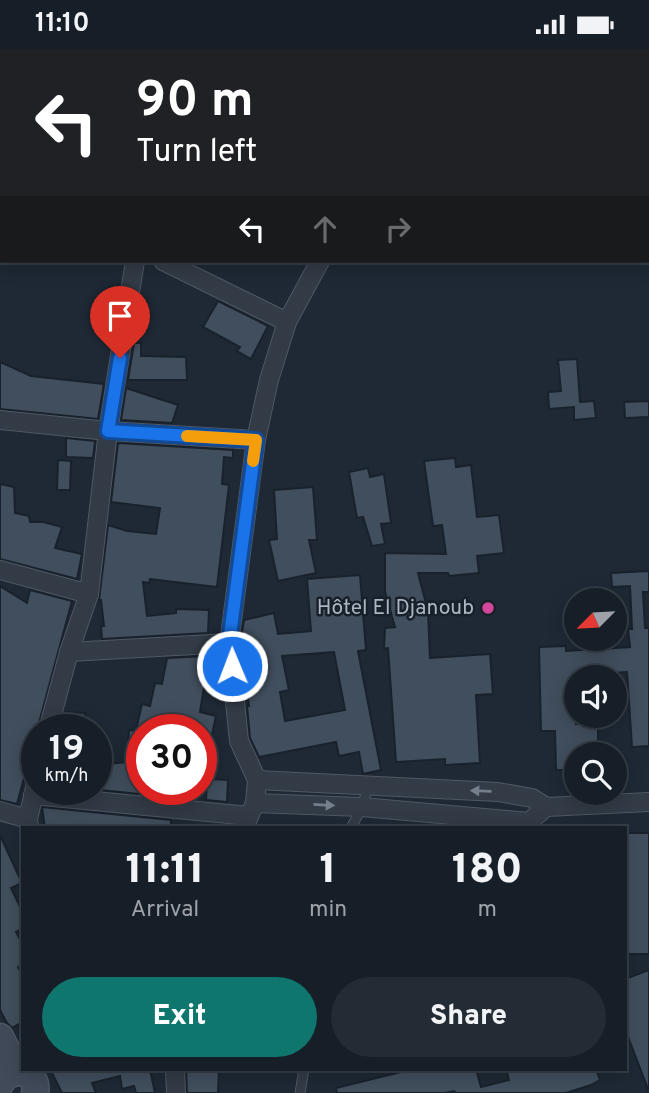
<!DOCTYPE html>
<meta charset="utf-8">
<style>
:root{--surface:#161f28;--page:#232c34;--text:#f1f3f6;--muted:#9ea2a8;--line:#353d45;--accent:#0f766e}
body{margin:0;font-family:Overpass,sans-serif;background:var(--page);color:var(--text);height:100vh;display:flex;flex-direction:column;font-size:26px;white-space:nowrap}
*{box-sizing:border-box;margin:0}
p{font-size:23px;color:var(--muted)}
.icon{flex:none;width:38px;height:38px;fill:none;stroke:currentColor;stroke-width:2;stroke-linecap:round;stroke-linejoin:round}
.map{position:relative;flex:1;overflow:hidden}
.panel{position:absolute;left:21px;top:777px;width:606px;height:245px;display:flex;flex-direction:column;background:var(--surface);border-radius:0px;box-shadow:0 4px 18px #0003,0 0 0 2px var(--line)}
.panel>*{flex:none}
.hud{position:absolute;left:0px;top:0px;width:649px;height:214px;box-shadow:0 4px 18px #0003,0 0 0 2px var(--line);background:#202124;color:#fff;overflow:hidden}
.needle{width:46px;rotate:246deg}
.tools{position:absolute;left:564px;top:539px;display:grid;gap:14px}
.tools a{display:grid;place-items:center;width:63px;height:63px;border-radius:50%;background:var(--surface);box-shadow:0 4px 18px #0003,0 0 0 2px var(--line);font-size:35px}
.speed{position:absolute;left:21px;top:665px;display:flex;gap:14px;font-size:35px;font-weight:700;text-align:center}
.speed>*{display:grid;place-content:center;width:91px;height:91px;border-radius:50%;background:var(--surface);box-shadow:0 4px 18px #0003,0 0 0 2px var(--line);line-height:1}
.speed small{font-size:18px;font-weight:400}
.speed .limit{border:10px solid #d22;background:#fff;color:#111}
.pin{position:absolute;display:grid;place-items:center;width:60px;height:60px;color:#fff;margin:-72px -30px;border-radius:50% 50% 50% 0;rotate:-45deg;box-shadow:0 0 7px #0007}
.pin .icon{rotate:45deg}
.me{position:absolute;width:77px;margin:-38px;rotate:359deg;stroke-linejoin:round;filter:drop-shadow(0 0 5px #0008)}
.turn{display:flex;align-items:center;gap:24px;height:147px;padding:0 21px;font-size:32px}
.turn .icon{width:91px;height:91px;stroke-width:2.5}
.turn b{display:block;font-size:49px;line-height:60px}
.lanes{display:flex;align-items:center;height:66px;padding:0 21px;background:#0003;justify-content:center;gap:35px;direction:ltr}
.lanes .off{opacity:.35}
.eta{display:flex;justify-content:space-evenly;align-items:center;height:119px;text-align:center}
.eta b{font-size:42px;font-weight:800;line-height:49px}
.primary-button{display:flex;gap:14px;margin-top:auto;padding:14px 21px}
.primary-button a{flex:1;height:80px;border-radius:42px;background:var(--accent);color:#fff;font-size:28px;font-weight:800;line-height:80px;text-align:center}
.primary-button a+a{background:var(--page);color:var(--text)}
.status{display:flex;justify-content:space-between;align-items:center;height:49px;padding:0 35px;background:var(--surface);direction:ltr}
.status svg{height:19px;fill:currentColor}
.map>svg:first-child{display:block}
.building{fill:#414e5d;stroke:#19222c;stroke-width:2;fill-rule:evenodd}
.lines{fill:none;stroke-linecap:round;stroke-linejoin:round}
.service-casing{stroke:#4f5864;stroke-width:11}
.minor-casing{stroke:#4f5864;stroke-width:20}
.secondary-casing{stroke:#4f5864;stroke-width:29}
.service{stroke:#323b46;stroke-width:9}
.minor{stroke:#323b46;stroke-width:18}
.secondary{stroke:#404a59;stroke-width:26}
.oneway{fill:#757e8b}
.route-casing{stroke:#114b97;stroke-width:18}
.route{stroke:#1a73e8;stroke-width:12}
.slow{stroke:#f59e0b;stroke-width:12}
.hotel-dot{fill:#d1479c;stroke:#18202a;stroke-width:2.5}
.labels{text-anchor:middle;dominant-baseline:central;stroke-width:5;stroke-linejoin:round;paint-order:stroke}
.poi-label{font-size:21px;fill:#abb5c3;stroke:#18202a;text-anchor:end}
</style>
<div class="status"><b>11:10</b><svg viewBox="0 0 49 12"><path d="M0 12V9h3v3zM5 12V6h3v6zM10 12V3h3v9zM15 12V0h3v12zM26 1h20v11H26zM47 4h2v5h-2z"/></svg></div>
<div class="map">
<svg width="649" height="1044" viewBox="0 0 649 1044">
<rect width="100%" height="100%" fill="#1e2935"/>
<g class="building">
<path d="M 218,252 L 268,277 L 251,310 L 237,302 L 240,298 L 203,278 Z"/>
<path d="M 134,294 L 141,294 L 141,307 L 186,308 L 187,331 L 128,331 Z"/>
<path d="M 577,310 L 580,353 L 594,352 L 596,369 L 574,371 L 574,358 L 549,360 L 548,343 L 561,342 L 558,311 Z"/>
<path d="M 0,313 L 31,327 L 104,335 L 98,370 L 0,360 Z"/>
<path d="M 126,339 L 178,356 L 172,374 L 121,371 Z"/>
<path d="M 649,352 L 649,368 L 625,369 L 624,353 Z"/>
<path d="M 66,389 L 95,392 L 93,409 L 66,408 Z"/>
<path d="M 118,394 L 233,401 L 233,409 L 224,408 L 222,435 L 229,436 L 217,538 L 150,530 L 149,534 L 143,533 L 147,567 L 176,564 L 176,560 L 209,561 L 208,584 L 102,590 L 101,577 L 104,577 L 101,551 L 99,551 L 108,476 L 127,482 L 156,485 L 160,459 L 111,453 Z"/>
<path d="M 455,409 L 456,418 L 471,416 L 477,468 L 499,466 L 504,504 L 477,507 L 479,524 L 449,527 L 448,524 L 418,524 L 428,562 L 430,609 L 490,605 L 493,645 L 476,646 L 480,714 L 445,716 L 445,710 L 396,713 L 388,599 L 384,600 L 385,579 L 395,578 L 385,543 L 385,504 L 446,505 L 442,476 L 433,477 L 424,412 Z"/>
<path d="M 58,411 L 71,412 L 70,441 L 57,441 Z"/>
<path d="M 368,419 L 370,428 L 384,425 L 391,474 L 381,475 L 385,495 L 372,497 L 363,468 L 357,469 L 349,423 Z"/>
<path d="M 0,435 L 14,438 L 15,464 L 29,467 L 30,473 L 43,473 L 62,478 L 55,499 L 82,505 L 77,530 L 0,510 Z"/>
<path d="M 313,438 L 317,491 L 309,491 L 316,524 L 278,532 L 269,491 L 277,490 L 274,441 Z"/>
<path d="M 649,522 L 649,543 L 643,543 L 645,579 L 649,579 L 649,697 L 632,698 L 627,623 L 581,626 L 581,628 L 576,628 L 576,675 L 598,675 L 598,705 L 576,705 L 576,721 L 556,721 L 555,682 L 541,682 L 539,598 L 566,597 L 566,602 L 630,598 L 628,580 L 632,580 L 630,537 L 612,538 L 611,524 Z"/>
<path d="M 360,526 L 366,601 L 358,602 L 381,721 L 363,725 L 359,703 L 339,707 L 336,693 L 259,708 L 250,689 L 247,657 L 249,657 L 240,594 L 244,571 L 274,564 L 278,585 L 311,582 L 307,530 ZM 334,603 L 345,661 L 285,672 L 280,643 L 289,641 L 282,607 Z"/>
<path d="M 0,537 L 27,554 L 30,541 L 72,552 L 17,755 L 0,751 Z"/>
<path d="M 207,607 L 208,614 L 200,663 L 216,667 L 207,709 L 201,709 L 201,681 L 136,681 L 142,655 L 150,657 L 155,634 L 162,635 L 167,609 Z"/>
<path d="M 65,663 L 85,664 L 84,681 L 60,681 Z"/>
<path d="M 129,681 L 142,682 L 142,740 L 177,740 L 177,749 L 91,740 L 96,740 L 96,716 L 127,713 Z"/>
<path d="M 207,730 L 228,731 L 227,753 L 206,751 Z"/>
<path d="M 42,758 L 171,771 L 171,779 L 45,779 Z"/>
<rect x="625" y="784" width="24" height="121"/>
<path d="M 0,786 L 22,834 L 11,839 L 23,864 L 23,879 L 16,883 L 23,896 L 23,915 L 18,918 L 23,927 L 23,973 L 12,979 L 7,974 L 0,961 Z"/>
<path d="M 649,921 L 649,1039 L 648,1040 L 625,980 L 625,930 Z"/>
<path d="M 50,1020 L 150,1020 L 155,1044 L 136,1044 L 134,1037 L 122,1040 L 120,1027 L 92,1034 L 96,1044 L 62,1044 Z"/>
<path d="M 186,1020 L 219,1020 L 218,1044 L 187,1044 Z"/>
<path d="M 413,1020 L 476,1020 L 481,1038 L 509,1031 L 506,1020 L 596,1020 L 600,1031 L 591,1036 L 566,1044 L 456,1044 L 454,1042 L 445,1044 L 337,1044 L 336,1039 Z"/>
</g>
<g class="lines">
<defs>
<g id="service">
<path d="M 351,779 L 362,758 L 368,738"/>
<path d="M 300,1044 L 304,1020"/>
</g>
<g id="minor">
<path d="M 401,2 L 401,0"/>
<path d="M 163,212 L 287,273"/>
<path d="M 0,371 L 108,382 L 256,391"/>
<path d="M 0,521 L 89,545"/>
<path d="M 69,603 L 229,594"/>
<path d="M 48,681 L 69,603 L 89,545 L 108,382 L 135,212"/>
<path d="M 257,731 L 498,743 L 532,749 L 546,758 L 649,753"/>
<path d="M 33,746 L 249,767"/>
<path d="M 255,754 L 362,758 L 529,773 L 546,758"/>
<path d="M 0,762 L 28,770"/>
<path d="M 29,779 L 28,770 L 37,730"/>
<path d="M 244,779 L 255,754 L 257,731 L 239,692 L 229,594 L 256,391 L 269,331 L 287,273 L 320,212"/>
<path d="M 175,1020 L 176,1044"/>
</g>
<g id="secondary">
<path d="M 58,2 L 122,0"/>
<path d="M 0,4 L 2,4"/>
<path d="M 0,988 L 17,1022"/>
<path d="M 0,1035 L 6,1026 L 22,1022 C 32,1027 37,1033 35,1044"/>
</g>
</defs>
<use href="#service" class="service-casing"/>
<use href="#minor" class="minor-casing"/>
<use href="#secondary" class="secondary-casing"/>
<use href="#service" class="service"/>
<use href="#minor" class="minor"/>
<use href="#secondary" class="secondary"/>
</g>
<defs><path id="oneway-solid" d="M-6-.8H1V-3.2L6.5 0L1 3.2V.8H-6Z" transform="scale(1.75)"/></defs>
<g class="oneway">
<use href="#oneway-solid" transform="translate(481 742) rotate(-178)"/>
<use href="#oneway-solid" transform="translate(324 756) rotate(3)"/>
</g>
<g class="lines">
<defs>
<path id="route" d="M 120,309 L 108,382 L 256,391 L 229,594 L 232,617"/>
</defs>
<use href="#route" class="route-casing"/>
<use href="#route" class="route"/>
<path class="slow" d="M 187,387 L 256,391 L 253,412"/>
</g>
<circle class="hotel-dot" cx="488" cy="559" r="7"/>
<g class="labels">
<g class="poi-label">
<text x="474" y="559">Hôtel El Djanoub</text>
</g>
</g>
</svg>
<div class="tools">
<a><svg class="needle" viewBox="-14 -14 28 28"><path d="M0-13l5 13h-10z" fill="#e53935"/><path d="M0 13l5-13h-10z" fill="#9ea2a8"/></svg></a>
<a><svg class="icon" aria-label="sound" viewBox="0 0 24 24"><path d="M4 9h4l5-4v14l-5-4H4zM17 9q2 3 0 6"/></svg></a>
<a><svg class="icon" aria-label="search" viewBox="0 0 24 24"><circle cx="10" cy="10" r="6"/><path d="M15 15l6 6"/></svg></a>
</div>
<div class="speed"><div>19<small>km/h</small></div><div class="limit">30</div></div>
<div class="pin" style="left:120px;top:309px;background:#d93025"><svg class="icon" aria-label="arrive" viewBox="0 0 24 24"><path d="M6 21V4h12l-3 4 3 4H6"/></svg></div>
<svg class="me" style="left:232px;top:617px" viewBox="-20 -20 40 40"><circle r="17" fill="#1a73e8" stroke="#fff" stroke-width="3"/><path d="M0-11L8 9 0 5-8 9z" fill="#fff"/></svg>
<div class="hud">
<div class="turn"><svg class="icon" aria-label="left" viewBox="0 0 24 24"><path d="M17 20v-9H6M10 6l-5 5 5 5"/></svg><div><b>90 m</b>Turn left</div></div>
<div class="lanes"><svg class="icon" aria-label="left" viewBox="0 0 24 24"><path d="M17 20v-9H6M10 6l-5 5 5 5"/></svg><svg class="icon off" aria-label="ahead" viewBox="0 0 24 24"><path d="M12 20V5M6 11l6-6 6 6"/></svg><svg class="icon off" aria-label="right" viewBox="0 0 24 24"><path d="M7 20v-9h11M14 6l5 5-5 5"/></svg></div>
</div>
<section class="panel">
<div class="eta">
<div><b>11:11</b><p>Arrival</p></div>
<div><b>1</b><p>min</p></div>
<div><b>180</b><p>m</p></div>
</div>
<div class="primary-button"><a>Exit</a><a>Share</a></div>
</section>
</div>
